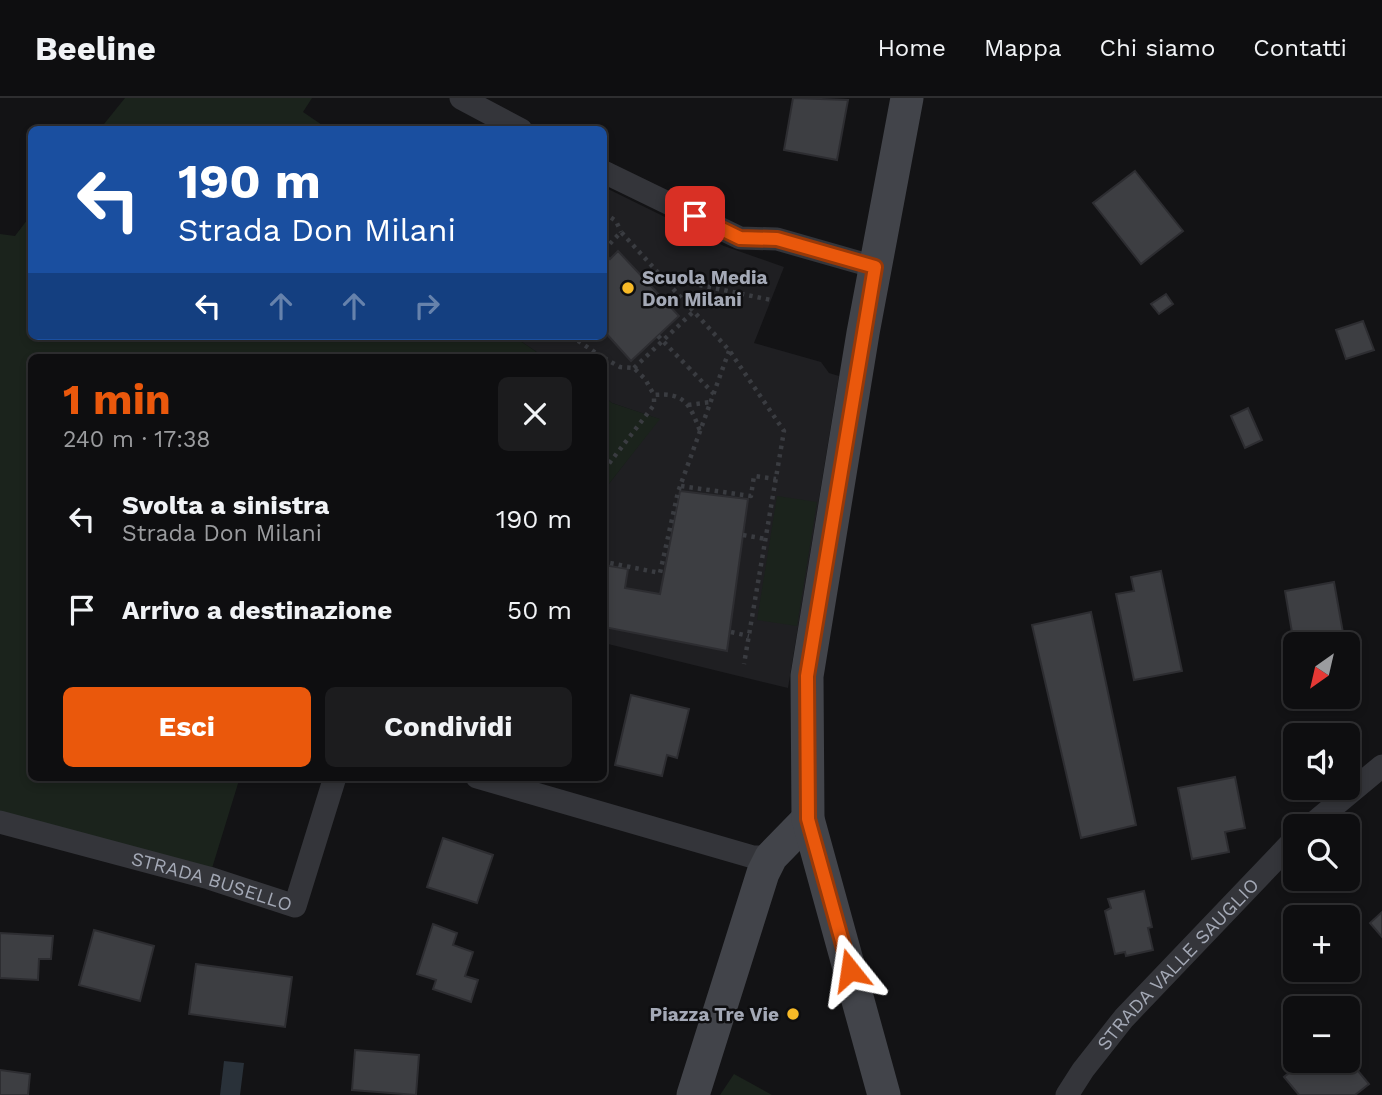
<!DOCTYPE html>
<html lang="it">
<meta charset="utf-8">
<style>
:root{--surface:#0e0e10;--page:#1c1c1e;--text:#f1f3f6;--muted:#9b9c9f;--line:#2e2e30;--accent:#ea580c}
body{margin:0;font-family:"Work Sans",sans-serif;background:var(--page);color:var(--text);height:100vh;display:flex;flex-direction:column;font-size:26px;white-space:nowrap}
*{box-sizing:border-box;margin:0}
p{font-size:23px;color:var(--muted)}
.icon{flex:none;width:38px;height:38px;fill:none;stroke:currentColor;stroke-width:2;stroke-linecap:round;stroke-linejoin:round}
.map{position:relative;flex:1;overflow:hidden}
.side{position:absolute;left:28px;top:256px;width:579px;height:427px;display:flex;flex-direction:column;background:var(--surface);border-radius:10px;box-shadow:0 4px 10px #0003,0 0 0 2px var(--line)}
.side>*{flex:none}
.guide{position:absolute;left:28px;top:28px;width:579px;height:214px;border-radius:10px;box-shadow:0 4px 10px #0003,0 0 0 2px var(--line);background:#1a4fa0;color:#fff;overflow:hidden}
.needle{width:46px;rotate:214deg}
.fabs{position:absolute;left:1283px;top:534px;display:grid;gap:14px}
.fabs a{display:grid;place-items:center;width:77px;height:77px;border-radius:10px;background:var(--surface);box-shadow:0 4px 10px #0003,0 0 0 2px var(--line);font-size:35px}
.pin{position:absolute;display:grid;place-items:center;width:60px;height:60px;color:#fff;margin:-30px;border-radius:14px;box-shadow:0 4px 10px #0006}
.me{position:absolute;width:77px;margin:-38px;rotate:345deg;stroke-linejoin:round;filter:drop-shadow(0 0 5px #0008)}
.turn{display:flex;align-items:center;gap:24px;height:147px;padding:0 35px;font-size:32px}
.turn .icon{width:91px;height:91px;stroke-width:2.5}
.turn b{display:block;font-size:49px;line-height:60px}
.lanes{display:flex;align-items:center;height:66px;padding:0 35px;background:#0003;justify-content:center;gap:35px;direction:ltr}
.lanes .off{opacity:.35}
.round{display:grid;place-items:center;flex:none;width:74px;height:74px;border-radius:10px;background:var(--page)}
.summary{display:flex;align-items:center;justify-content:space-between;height:119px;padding:0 35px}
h1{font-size:42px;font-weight:700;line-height:52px;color:var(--accent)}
.action{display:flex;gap:14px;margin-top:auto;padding:14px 35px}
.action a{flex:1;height:80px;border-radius:10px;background:var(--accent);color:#fff;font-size:28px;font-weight:700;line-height:80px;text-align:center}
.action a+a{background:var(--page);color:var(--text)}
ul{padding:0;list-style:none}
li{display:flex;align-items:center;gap:21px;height:91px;padding:0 35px}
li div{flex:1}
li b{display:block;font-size:26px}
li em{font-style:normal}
header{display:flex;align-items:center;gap:42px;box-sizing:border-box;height:98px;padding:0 35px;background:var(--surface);border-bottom:2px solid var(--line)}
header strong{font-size:33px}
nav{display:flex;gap:38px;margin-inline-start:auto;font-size:24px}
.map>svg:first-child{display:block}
.built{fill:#1f1f22}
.green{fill:#1b231c}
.water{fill:#293139}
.building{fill:#3d3e42;stroke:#2d2d31;stroke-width:2}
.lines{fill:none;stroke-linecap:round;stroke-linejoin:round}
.path{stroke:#3a3c41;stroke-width:4.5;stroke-dasharray:3.5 5;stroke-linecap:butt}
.street{stroke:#34353a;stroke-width:23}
.secondary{stroke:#42444a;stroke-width:33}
.path-bridge{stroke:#3a3c41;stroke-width:4.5;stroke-dasharray:3.5 5;stroke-linecap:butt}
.route-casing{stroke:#983908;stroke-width:18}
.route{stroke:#ea580c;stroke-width:12}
.poi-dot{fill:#f8ba27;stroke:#0e0e10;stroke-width:2.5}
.labels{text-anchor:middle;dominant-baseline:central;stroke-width:5;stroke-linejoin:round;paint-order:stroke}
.poi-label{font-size:19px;font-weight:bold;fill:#a4a9b6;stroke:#0e0e10;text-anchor:start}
.street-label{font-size:19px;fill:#a4a9b6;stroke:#0e0e10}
</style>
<header>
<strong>Beeline</strong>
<nav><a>Home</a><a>Mappa</a><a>Chi siamo</a><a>Contatti</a></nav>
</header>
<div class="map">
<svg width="1382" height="997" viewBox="0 0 1382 997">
<rect width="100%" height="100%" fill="#131315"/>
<path class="built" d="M 604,89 L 724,148 L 784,169 L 754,245 L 821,264 L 829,275 L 839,278 L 788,590 L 604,545 L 604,392 L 659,321 L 612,305 L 604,299 L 604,259 L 544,259 L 513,238 L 604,238 Z"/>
<g class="green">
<path d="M 125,0 L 312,0 L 303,14 L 328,31 L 100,31 Z"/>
<path d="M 31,117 L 32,238 L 513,238 L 544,259 L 32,259 L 32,679 L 240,679 L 209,780 L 0,724 L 0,136 L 15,138 Z"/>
<path d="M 604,299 L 612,305 L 660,321 L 604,392 Z"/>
<path d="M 777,398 L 817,404 L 797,528 L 757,522 Z"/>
<path d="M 734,976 L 772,997 L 720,997 Z"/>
</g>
<path class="water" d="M 224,963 L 244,965 L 240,997 L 220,997 Z"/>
<g class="building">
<path d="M 793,0 L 848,2 L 837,62 L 784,52 Z"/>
<path d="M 1135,73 L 1183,133 L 1141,166 L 1093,105 Z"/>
<path d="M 618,153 L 679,218 L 631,263 L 604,233 L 604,155 L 610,161 Z"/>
<path d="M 1166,196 L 1173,206 L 1159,216 L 1151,206 Z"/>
<path d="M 1363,223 L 1374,252 L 1346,261 L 1336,232 Z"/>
<path d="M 1248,310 L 1262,342 L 1245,350 L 1231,318 Z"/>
<path d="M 680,393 L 748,401 L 727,553 L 604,529 L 604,467 L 628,471 L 625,490 L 660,496 Z"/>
<path d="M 1161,473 L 1182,573 L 1134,582 L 1116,496 L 1134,493 L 1131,479 Z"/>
<path d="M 1334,484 L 1345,546 L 1295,546 L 1295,552 L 1285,493 Z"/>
<path d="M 1091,514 L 1136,727 L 1081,740 L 1032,527 Z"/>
<path d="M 631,597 L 689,611 L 677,660 L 667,657 L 662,678 L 615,667 Z"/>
<path d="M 1235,679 L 1245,730 L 1225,734 L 1229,754 L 1192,761 L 1178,690 Z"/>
<path d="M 443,740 L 493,757 L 477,805 L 427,789 Z"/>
<path d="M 1144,793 L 1152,829 L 1148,830 L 1153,852 L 1126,858 L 1125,854 L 1115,856 L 1105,813 L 1111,810 L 1108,801 Z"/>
<path d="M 1382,814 L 1382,839 L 1370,825 Z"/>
<path d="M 433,826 L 457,835 L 453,847 L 473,854 L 465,878 L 478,882 L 471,904 L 433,891 L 436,882 L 417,876 Z"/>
<path d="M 94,832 L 154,848 L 140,903 L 79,887 Z"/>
<path d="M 0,835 L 53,838 L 51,861 L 39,861 L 38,882 L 0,880 Z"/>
<path d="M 196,866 L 292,879 L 285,929 L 189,916 Z"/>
<path d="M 355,952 L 419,957 L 416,997 L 352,992 Z"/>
<path d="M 1348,961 L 1369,986 L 1355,997 L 1299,997 L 1284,979 L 1305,962 Z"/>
<path d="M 0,972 L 30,976 L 28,997 L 0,997 Z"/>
</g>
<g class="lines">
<g class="path">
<path d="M 604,115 L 616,123 L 621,134"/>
<path d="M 604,152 L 621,134 L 729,252 L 784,333 L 744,566"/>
<path d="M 666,180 L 771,202"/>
<path d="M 571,238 L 602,259"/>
<path d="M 604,260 L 620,269 L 634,270 L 645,281 L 654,297"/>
<path d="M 688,269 L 714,296"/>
<path d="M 634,270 L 694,213"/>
<path d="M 688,307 L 711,304"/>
<path d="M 604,372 L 654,307 L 654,297 C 685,294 690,307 700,333"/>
<path d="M 681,388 L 751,398 L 754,378 L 776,381"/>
<path d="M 743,437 L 766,441"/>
<path d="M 604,467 L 605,464 L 660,475 L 678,394 L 729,253"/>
<path d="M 731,534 L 749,538"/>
</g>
<g class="street">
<path d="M 461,0 L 521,32"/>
<path d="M 604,74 L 740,140 L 777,141 L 875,169"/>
<path d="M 477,679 L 753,759 L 771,759"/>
<path id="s1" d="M 0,724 L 209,780 L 295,808 L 335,679"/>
<path d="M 1310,728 L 1382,668"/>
<path id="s2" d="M 1067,997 L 1083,972 L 1124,920 L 1295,741"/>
</g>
<g class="secondary">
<path d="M 693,997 L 763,775 L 771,759 L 808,721"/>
<path d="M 884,997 L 808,721 L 807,578 L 863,235 L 907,0"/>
</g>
<path class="path-bridge" d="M 658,238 L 688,269"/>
</g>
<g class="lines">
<defs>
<path id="route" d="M 695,118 L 740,140 L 777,141 L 875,169 L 807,578 L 808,721 L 850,872"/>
</defs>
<use href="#route" class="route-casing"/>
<use href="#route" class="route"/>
</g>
<g class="poi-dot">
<circle cx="628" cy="190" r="7"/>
<circle cx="793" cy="916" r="7"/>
</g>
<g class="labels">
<g class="poi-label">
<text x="642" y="179">Scuola Media<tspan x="642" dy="22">Don Milani</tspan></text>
<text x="779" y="916" text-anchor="end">Piazza Tre Vie</text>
</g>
<g class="street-label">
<text stroke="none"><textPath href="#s1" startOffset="220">STRADA BUSELLO</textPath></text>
<text stroke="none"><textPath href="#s2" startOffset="172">STRADA VALLE SAUGLIO</textPath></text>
</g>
</g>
</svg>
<div class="fabs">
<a><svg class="needle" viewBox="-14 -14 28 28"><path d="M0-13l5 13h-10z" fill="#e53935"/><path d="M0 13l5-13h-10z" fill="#9b9c9f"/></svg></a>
<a><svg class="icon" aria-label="sound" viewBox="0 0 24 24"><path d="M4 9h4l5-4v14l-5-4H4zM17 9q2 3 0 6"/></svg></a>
<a><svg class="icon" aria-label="search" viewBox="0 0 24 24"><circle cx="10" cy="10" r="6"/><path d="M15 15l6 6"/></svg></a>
<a>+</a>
<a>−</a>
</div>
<div class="pin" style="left:695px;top:118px;background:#d93025"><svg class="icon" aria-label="arrive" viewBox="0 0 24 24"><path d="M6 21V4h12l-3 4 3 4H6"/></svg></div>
<svg class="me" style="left:850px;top:872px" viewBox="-20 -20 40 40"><path d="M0-17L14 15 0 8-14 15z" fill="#ea580c" stroke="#fff" stroke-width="4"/></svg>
<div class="guide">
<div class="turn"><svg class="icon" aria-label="left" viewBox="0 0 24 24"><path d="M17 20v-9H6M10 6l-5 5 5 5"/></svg><div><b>190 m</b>Strada Don Milani</div></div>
<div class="lanes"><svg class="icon" aria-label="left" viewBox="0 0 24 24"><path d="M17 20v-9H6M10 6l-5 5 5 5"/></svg><svg class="icon off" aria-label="ahead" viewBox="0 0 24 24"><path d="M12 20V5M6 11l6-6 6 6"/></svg><svg class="icon off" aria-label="ahead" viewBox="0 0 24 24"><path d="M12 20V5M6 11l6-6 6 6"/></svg><svg class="icon off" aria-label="right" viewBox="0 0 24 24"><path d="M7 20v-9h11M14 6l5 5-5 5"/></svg></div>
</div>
<section class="side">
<div class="summary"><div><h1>1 min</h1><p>240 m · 17:38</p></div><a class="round"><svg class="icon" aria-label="close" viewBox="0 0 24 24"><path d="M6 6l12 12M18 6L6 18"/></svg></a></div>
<ul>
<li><svg class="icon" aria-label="left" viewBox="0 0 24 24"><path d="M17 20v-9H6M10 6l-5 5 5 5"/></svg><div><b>Svolta a sinistra</b><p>Strada Don Milani</p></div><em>190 m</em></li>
<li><svg class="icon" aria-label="arrive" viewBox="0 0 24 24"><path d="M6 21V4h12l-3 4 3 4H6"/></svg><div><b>Arrivo a destinazione</b></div><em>50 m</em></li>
</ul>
<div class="action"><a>Esci</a><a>Condividi</a></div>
</section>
</div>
